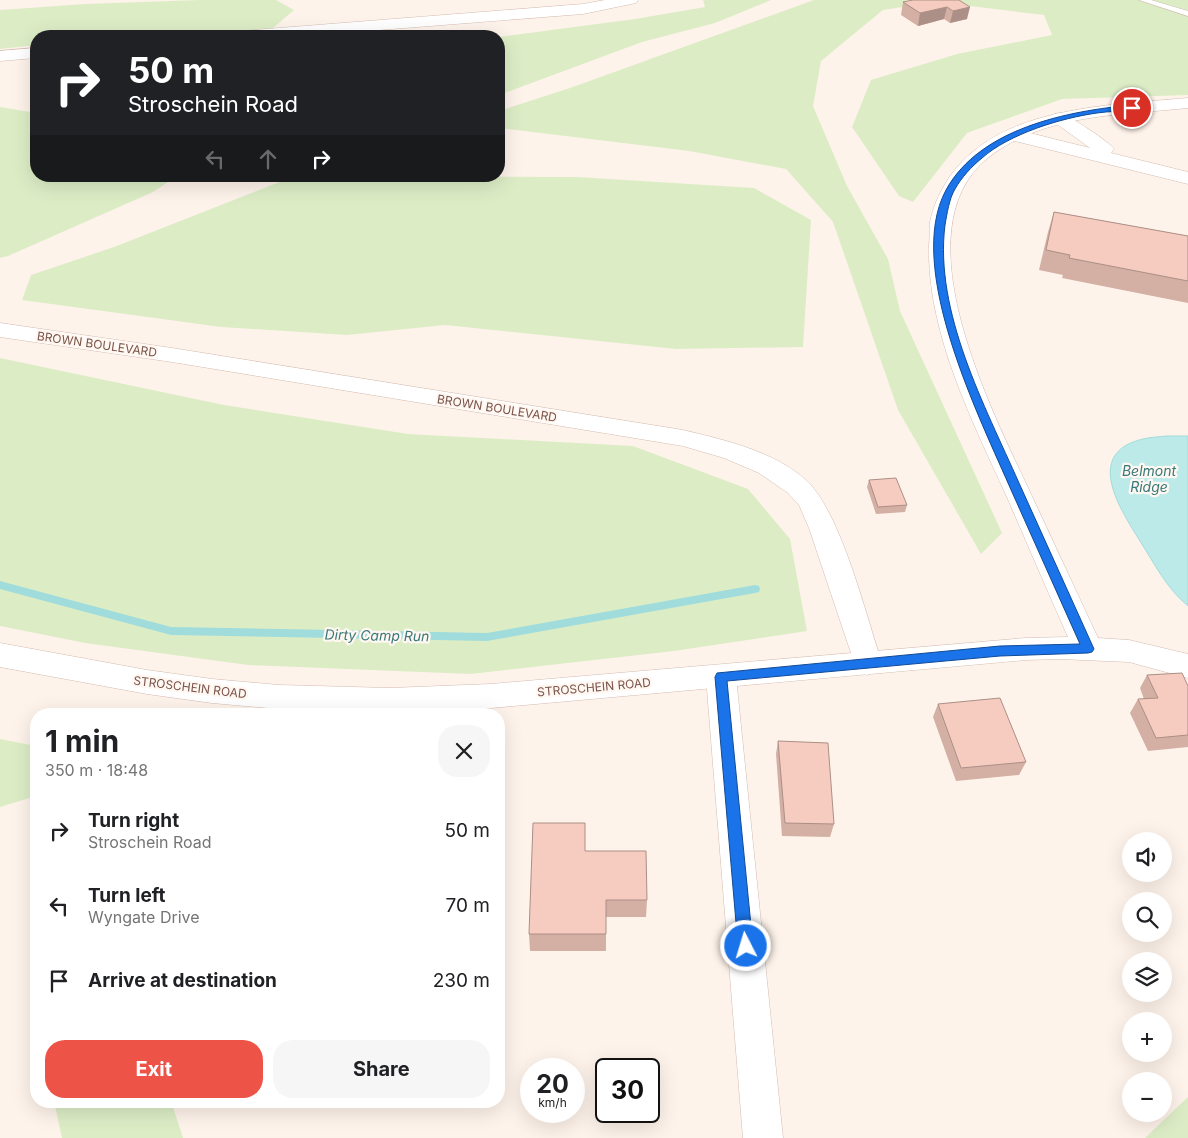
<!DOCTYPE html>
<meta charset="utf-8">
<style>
:root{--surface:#fff;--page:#f6f6f6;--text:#202124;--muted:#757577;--accent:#ee5348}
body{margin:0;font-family:Inter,sans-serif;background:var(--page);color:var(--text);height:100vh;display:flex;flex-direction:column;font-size:19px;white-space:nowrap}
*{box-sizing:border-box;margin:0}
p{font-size:16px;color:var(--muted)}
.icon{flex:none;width:28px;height:28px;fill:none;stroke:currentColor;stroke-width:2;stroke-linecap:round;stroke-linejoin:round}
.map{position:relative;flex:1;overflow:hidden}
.side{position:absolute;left:30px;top:708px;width:475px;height:400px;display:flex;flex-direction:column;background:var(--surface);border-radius:20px;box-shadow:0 5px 20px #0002}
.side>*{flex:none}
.hud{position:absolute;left:30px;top:30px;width:475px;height:152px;border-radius:20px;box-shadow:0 5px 20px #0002;background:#202124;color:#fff;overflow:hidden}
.buttons{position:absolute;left:1122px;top:832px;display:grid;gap:10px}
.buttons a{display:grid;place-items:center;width:50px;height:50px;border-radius:50%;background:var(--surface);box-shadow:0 5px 20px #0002;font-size:25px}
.speed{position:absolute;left:520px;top:1058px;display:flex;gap:10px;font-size:25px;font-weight:700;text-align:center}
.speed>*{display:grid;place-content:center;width:65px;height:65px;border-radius:50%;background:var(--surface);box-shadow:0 5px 20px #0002;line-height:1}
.speed small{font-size:12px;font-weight:400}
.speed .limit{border:2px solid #111;border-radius:8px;background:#fff;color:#111}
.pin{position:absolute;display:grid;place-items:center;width:42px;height:42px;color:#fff;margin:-21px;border:2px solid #fff;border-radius:50%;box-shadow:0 1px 5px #0007}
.me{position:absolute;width:55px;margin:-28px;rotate:355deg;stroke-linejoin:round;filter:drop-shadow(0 0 4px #0008)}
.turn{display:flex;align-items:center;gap:18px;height:105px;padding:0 15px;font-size:22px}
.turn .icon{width:65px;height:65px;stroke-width:2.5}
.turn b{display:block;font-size:35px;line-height:42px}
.lanes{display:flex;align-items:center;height:48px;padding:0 15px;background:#0003;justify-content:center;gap:25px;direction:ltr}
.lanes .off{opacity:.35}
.round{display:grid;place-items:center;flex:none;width:52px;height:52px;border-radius:20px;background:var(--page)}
.summary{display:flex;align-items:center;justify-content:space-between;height:85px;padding:0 15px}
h1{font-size:30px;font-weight:700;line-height:38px}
.action{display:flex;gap:10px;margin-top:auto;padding:10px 15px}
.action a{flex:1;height:58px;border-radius:20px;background:var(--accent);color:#fff;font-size:20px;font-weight:700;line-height:58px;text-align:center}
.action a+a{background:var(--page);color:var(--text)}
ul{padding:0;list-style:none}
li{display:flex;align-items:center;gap:15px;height:75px;padding:0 15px}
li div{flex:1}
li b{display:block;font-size:19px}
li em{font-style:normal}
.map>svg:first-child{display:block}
.green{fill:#dcedc6}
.water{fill:#bceae9;stroke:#a1dcdc}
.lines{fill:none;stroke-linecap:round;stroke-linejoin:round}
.stream{fill:#a1dcdc;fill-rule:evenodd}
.service-casing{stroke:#d4bbb0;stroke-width:1}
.minor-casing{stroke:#d4bbb0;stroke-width:1}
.tertiary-casing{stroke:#d4bbb0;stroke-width:1}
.service{fill:#fff;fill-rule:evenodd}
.minor{fill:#fff;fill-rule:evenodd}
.tertiary{fill:#fff;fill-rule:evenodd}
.wall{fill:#d3afa4}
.shaded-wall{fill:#ac8f86}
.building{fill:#f5ccbf;stroke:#ac8f86}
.route{fill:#1a73e8;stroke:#114b97}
.labels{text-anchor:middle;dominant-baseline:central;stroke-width:4.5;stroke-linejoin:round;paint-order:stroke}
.street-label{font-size:12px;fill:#7b544a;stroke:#fff7f1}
.water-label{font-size:14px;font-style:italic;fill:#3a7979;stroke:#fff7f1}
</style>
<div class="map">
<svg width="1188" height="1138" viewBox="0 0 1188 1138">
<rect width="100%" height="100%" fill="#fef3ea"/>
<g class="green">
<path d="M 199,0 L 276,0 L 294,10 L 272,29 L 135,36 L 36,36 L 36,45 L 0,49 L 0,10 L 85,4 Z"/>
<path d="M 703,0 L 771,0 L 715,23 L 642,42 L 499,95 L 499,37 L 635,19 L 705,7 Z"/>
<path d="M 814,0 L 1188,0 L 1188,95 L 1062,99 L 967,133 L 913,202 L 899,196 L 852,127 L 871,80 L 957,54 L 1052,35 L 1044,15 L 936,2 L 883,10 L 821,61 L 813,106 L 847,186 L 888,259 L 900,311 L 1002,533 L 981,554 L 898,410 L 833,222 L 786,169 L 689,151 L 499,128 L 499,111 L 570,88 Z"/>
<path d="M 0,107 L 36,113 L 36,176 L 177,176 L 153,192 L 8,256 L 0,258 Z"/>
<path d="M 295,176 L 577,177 L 754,188 L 811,220 L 803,347 L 676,349 L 445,325 L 347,335 L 221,327 L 22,300 L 31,275 L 114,247 Z"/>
<path d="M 0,358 L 224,405 L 408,434 L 633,446 L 748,489 L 790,539 L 807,631 L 674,651 L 471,674 L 248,665 L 85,643 L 0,626 Z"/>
<path d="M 0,739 L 36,746 L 36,796 L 0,807 Z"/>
<path d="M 1188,1097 L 1188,1138 L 1145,1138 Z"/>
<path d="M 54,1101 L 171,1101 L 183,1138 L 62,1138 Z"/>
</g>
<path class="water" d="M 1166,436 L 1188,436 L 1188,606 C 1167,589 1154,563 1140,541 C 1120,509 1083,453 1143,439 C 1151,437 1159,437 1166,436 Z"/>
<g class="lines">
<path class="stream" d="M 0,581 L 171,627 L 487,633 L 755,585 L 759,586 L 760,589 L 759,592 L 755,593 L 487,641 L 171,635 L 0,589 Z"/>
<defs>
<path id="service" d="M 1139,0 L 1151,0 L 1188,11 L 1188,16 Z"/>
<g id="minor">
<path d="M 605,0 L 638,0 L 636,3 L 583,14 L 302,36 L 234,36 L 236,32 L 242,31 L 583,4 Z"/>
<path d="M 36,48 L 36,58 L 0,61 L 0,51 Z"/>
<path d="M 1060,113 C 1067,114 1111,143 1114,149 L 1111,153 L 1188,172 L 1188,184 L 1007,139 L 1005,135 L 1007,131 L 1014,129 L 1090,148 L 1054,122 L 1051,118 L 1054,114 Z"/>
<path d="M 0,323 L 172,348 L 683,430 C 725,440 773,451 806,480 C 841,512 866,616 882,663 L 877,671 L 867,675 L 857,671 L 809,528 L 799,505 L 788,493 L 759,473 L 724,458 L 683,446 L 172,362 L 0,337 Z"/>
<path d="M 721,665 L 732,669 L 736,677 L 783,1138 L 743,1138 L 706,677 L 710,669 Z"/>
</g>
<path id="tertiary" d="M 1188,98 L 1188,108 C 1121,115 1044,114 989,157 C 897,229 993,413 1031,494 C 1053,542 1076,590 1098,638 L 1129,640 L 1188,654 L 1188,678 L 1129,662 L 1060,659 L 1026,660 L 491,708 L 390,712 L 279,709 L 212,703 L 147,694 L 0,667 L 0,643 L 147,670 L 212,679 L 279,685 L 390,688 L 491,684 L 1026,638 L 1068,637 C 1047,590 1027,543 1006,495 C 971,418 927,332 929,245 C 930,238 929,230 930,222 C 936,194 952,168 975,150 C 1029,106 1122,104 1188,98 Z"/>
</defs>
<use href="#service" class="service-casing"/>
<use href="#minor" class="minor-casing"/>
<use href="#tertiary" class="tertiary-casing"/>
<use href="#service" class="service"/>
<use href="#minor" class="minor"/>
<use href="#tertiary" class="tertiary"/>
</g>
<g class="wall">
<path d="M 959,0 L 967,19 L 950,23 L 944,19 L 918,26 L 901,15 L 903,2 Z"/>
<path d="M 1054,212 L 1188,236 L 1188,303 L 1062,278 L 1063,275 L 1039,270 L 1048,232 Z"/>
<path d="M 869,480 L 907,505 L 905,512 L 876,514 L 867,487 Z"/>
<path d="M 1147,675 L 1188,686 L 1188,747 L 1148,751 L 1130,713 L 1138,699 L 1144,699 L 1140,688 Z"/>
<path d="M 938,704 L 1026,762 L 1019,775 L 956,781 L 933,717 Z"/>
<path d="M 778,741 L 834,824 L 830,837 L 782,836 L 776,754 Z"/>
<path d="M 585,851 L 647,900 L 646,917 L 606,917 L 606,951 L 530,951 L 529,934 Z"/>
</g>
<g class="shaded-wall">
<path d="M 947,7 L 944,19 L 918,26 L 920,13 Z"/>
<path d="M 970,7 L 967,19 L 950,23 L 953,11 Z"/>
</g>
<g class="building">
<path d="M 913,0 L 959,0 L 970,7 L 953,11 L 947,7 L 920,13 L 903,2 Z"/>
<path d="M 1054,212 L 1188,236 L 1188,281 L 1069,258 L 1070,255 L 1046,250 Z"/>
<path d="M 896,478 L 907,505 L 878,507 L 869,480 Z"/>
<path d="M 1182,673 L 1188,686 L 1188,735 L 1156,738 L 1138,699 L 1158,698 L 1147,675 Z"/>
<path d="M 1000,698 L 1026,762 L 961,768 L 938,704 Z"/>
<path d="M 778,741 L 828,743 L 834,824 L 785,823 Z"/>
<path d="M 533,823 L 585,823 L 585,851 L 646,851 L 647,900 L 606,900 L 606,934 L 529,934 Z"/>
</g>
<path class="route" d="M 1132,105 L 1134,106 L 1134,109 C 1122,112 1109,111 1097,113 C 1061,118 1009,134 982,158 C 971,167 962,177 955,189 C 949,199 947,214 945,225 C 934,312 985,406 1019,483 C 1044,538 1069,594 1094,649 L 1092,652 L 1088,653 L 1000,656 L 727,681 L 753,946 L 751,951 L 746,953 L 740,951 L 738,946 L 715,677 L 717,673 L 1000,646 L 1080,644 C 1057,593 1035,543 1012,492 C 980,418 904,268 946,190 C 980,128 1068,111 1132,105 Z"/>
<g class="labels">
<g class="street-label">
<text transform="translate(97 344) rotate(8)">BROWN BOULEVARD</text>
<text transform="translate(497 408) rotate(9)">BROWN BOULEVARD</text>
<text transform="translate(190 687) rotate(7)">STROSCHEIN ROAD</text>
<text transform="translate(594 687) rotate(-5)">STROSCHEIN ROAD</text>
</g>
<g class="water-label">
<text x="1149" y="470">Belmont<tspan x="1149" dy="16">Ridge</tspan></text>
<text transform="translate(377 635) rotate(1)">Dirty Camp Run</text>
</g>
</g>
</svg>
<div class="buttons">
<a><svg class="icon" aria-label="sound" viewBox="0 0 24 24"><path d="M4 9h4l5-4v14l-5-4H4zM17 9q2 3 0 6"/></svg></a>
<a><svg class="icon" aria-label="search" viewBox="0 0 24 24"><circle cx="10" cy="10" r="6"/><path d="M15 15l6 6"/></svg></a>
<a><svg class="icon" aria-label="layers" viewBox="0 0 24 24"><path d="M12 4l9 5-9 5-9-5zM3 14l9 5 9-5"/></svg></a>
<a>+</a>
<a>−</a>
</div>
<div class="speed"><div>20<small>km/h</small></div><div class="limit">30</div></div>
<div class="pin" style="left:1132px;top:108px;background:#d93025"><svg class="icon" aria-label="arrive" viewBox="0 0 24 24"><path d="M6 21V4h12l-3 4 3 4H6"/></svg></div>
<svg class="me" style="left:746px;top:946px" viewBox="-20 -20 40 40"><circle r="17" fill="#1a73e8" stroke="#fff" stroke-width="3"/><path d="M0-11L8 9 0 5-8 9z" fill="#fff"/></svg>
<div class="hud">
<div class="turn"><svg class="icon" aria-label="right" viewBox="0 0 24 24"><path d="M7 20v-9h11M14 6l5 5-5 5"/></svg><div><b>50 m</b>Stroschein Road</div></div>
<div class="lanes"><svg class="icon off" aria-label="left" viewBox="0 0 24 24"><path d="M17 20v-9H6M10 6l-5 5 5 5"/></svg><svg class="icon off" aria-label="ahead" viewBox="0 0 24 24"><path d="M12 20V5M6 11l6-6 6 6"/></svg><svg class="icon" aria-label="right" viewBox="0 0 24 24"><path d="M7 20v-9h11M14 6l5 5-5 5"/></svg></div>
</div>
<section class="side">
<div class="summary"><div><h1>1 min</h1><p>350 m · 18:48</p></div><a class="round"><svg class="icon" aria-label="close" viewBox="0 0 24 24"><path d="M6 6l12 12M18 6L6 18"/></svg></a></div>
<ul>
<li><svg class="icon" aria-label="right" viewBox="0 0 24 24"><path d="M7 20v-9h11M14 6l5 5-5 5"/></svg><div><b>Turn right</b><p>Stroschein Road</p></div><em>50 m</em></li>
<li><svg class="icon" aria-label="left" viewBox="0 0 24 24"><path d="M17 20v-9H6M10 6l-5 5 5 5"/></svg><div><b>Turn left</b><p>Wyngate Drive</p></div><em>70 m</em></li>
<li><svg class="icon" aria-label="arrive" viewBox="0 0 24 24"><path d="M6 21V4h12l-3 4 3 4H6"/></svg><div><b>Arrive at destination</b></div><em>230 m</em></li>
</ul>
<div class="action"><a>Exit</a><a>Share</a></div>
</section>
</div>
